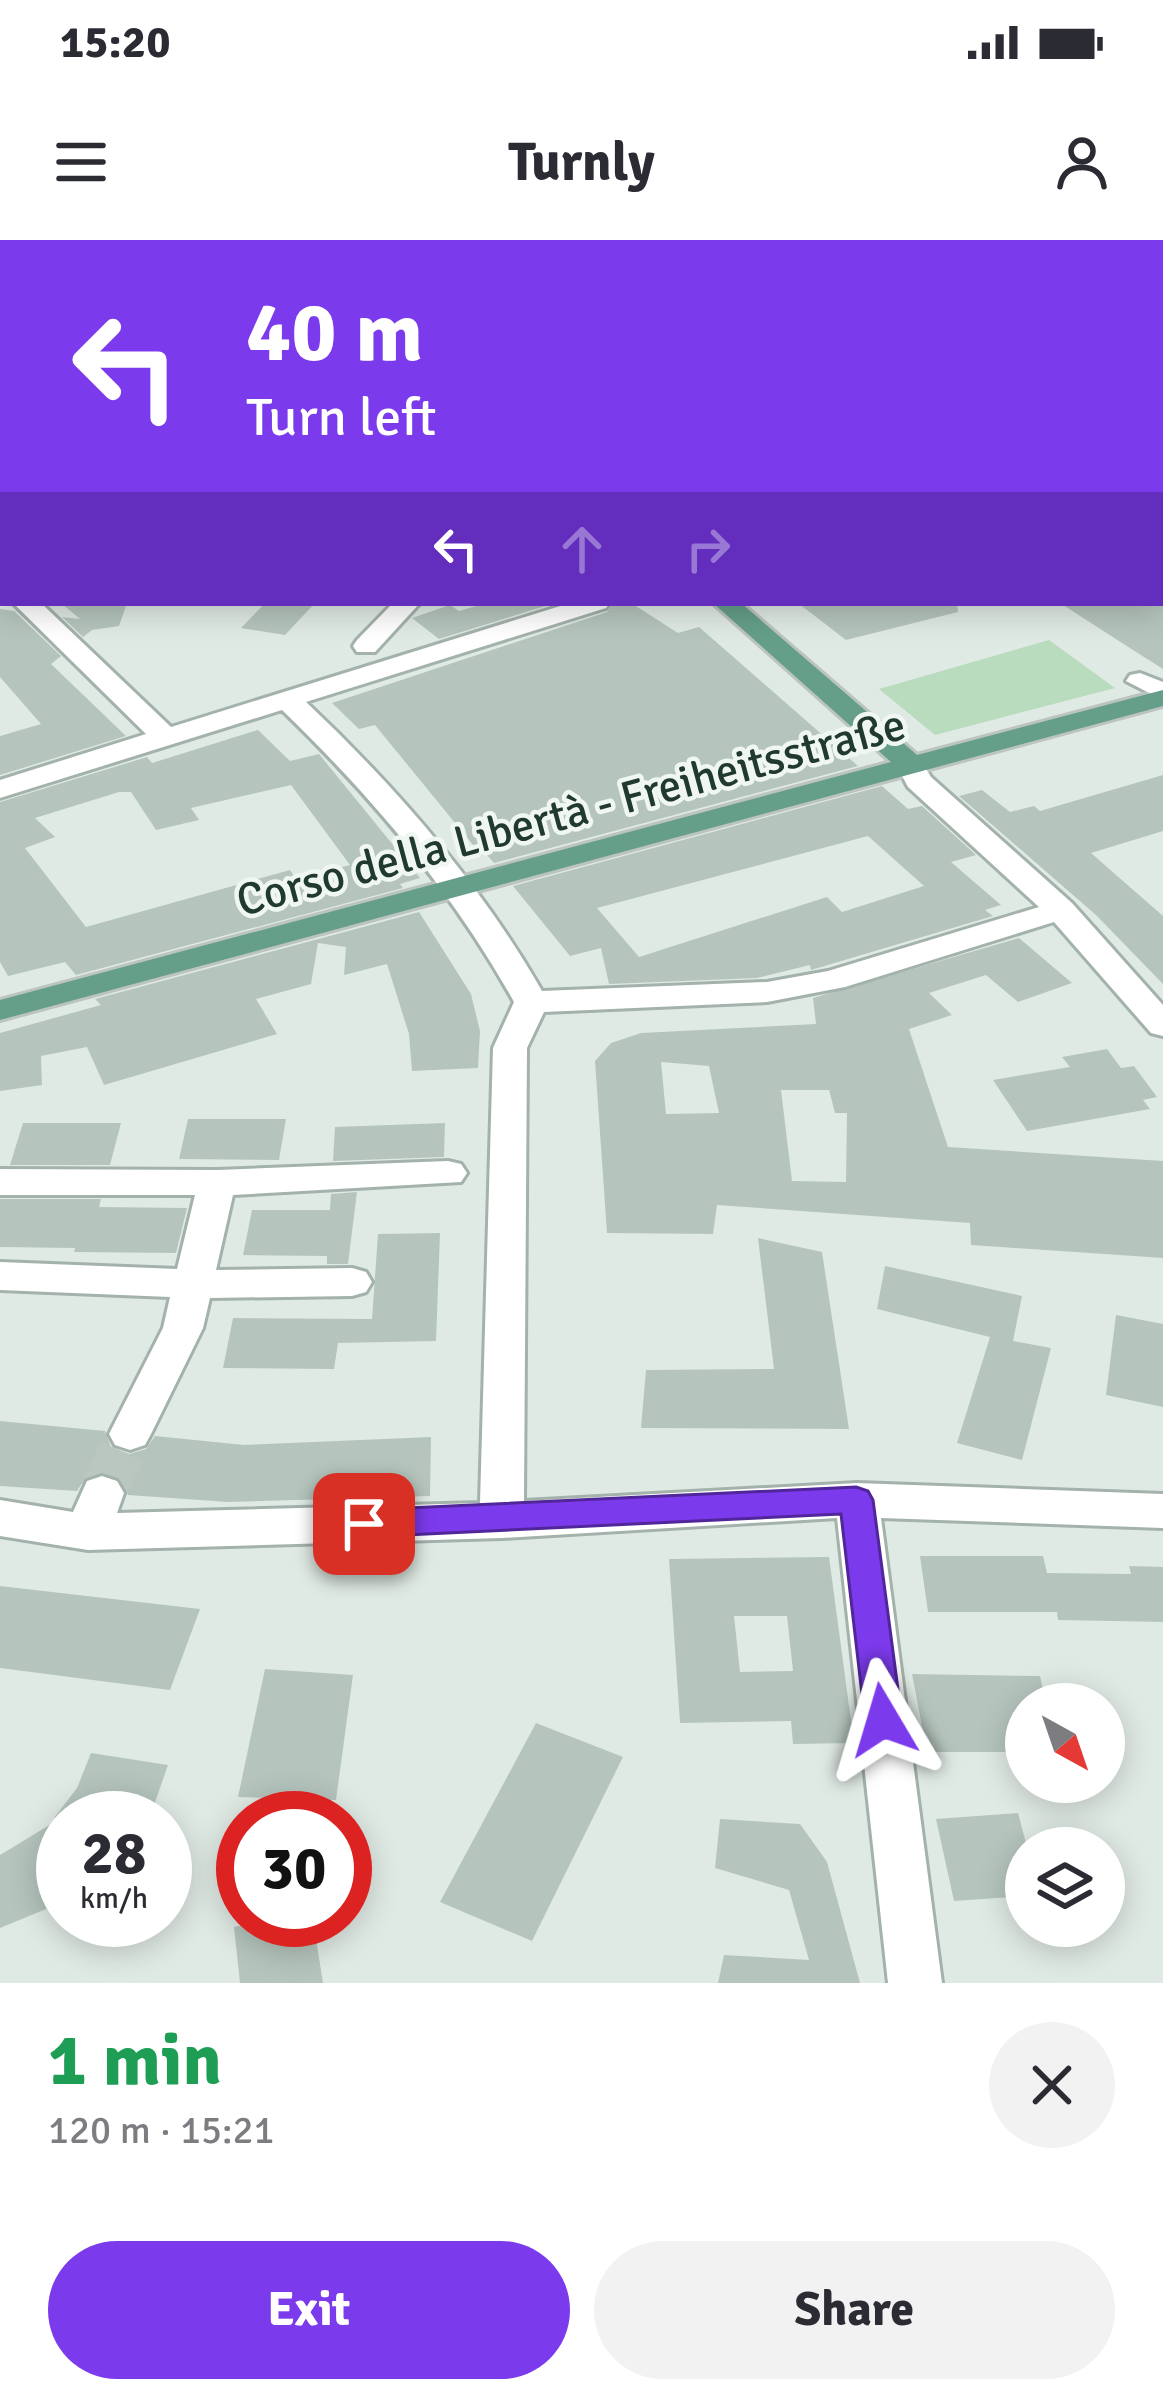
<!DOCTYPE html>
<meta charset="utf-8">
<style>
:root{--surface:#fff;--page:#f2f2f3;--text:#2b2b33;--muted:#7c7c81;--accent:#7c3aed}
body{margin:0;font-family:Signika,sans-serif;background:var(--page);color:var(--text);height:100vh;display:flex;flex-direction:column;font-size:45px;white-space:nowrap}
*{box-sizing:border-box;margin:0}
p{font-size:39px;color:var(--muted)}
.icon{flex:none;width:66px;height:66px;fill:none;stroke:currentColor;stroke-width:2;stroke-linecap:round;stroke-linejoin:round}
.map{position:relative;height:1743px;overflow:hidden}
.sheet{display:flex;flex-direction:column;background:var(--surface);flex:1}
.sheet>*{flex:none}
.guide{position:absolute;left:0px;top:0px;width:1164px;height:366px;box-shadow:0 6px 30px #0003;background:#7c3aed;color:#fff;overflow:hidden}
.needle{width:78px;rotate:140deg}
.fabs{position:absolute;left:1005px;top:1443px;display:grid;gap:24px}
.fabs a{display:grid;place-items:center;width:120px;height:120px;border-radius:50%;background:var(--surface);box-shadow:0 6px 30px #0003;font-size:60px}
.speed{position:absolute;left:36px;top:1551px;display:flex;gap:24px;font-size:60px;font-weight:700;text-align:center}
.speed>*{display:grid;place-content:center;width:156px;height:156px;border-radius:50%;background:var(--surface);box-shadow:0 6px 30px #0003;line-height:1}
.speed small{font-size:30px;font-weight:400}
.speed .limit{border:18px solid #d22;background:#fff;color:#111}
.pin{position:absolute;display:grid;place-items:center;width:102px;height:102px;color:#fff;margin:-51px;border-radius:24px;box-shadow:0 6px 18px #0006}
.me{position:absolute;width:132px;margin:-66px;rotate:353deg;stroke-linejoin:round;filter:drop-shadow(0 0 9px #0008)}
.turn{display:flex;align-items:center;gap:42px;height:252px;padding:0 48px;font-size:54px}
.turn .icon{width:156px;height:156px;stroke-width:2.5}
.turn b{display:block;font-size:84px;line-height:102px}
.lanes{display:flex;align-items:center;height:114px;padding:0 48px;background:#0003;justify-content:center;gap:60px;direction:ltr}
.lanes .off{opacity:.35}
.round{display:grid;place-items:center;flex:none;width:126px;height:126px;border-radius:63px;background:var(--page)}
.head{display:flex;align-items:center;justify-content:space-between;height:204px;padding:0 48px}
h1{font-size:72px;font-weight:800;line-height:90px;color:#1e9e55}
.cta{display:flex;gap:24px;margin-top:auto;padding:24px 48px}
.cta a{flex:1;height:138px;border-radius:72px;background:var(--accent);color:#fff;font-size:48px;font-weight:800;line-height:138px;text-align:center}
.cta a+a{background:var(--page);color:var(--text)}
.status{display:flex;justify-content:space-between;align-items:center;height:84px;padding:0 60px;background:var(--surface);direction:ltr}
.status svg{height:33px;fill:currentColor}
header{display:flex;justify-content:space-between;align-items:center;height:156px;padding:0 48px;background:var(--surface);font-size:54px;font-weight:800}
.map>svg:first-child{display:block}
.green{fill:#b9dbbe}
.building{fill:#b5c5bd;fill-rule:evenodd}
.lines{fill:none;stroke-linecap:round;stroke-linejoin:round}
.minor-tunnel{stroke:#bac7c0;stroke-width:46;stroke-dasharray:46 24;stroke-linecap:butt}
.minor-casing{stroke:#a3b2aa;stroke-width:6}
.major-casing{stroke:#bcc4c1;stroke-width:6}
.minor{fill:#fff;fill-rule:evenodd}
.major{fill:#659f89;fill-rule:evenodd}
.route{fill:#7c3aed;stroke:#51269a;stroke-width:3}
.labels{text-anchor:middle;dominant-baseline:central;stroke-width:9;stroke-linejoin:round;paint-order:stroke}
.street-label{font-size:45px;fill:#213a30;stroke:#f0f7f3}
</style>
<div class="status"><b>15:20</b><svg viewBox="0 0 49 12"><path d="M0 12V9h3v3zM5 12V6h3v6zM10 12V3h3v9zM15 12V0h3v12zM26 1h20v11H26zM47 4h2v5h-2z"/></svg></div>
<header><svg class="icon" aria-label="menu" viewBox="0 0 24 24"><path d="M4 6h16M4 12h16M4 18h16"/></svg>Turnly<svg class="icon" aria-label="person" viewBox="0 0 24 24"><circle cx="12" cy="8" r="4"/><path d="M4 21q1-7 8-7t8 7"/></svg></header>
<div class="map">
<svg width="1163" height="1743" viewBox="0 0 1163 1743">
<rect width="100%" height="100%" fill="#e0eae4"/>
<path class="green" d="M 1049,400 L 1115,448 L 935,495 L 879,449 Z"/>
<g class="building">
<path d="M 61,363 L 127,363 L 119,386 L 92,390 L 83,397 L 62,377 L 80,379 Z"/>
<path d="M 265,363 L 315,363 L 285,395 L 241,388 Z"/>
<path d="M 487,363 L 555,363 L 439,399 L 412,378 L 450,365 L 459,371 Z"/>
<path d="M 614,363 L 631,363 L 678,393 L 699,387 L 858,526 L 494,623 L 487,615 L 482,616 L 375,485 L 359,489 L 332,463 L 607,372 Z"/>
<path d="M 798,363 L 957,363 L 958,372 L 846,400 Z"/>
<path d="M 1060,363 L 1163,363 L 1163,429 L 1133,410 Z"/>
<path d="M 0,369 L 14,371 L 61,416 L 51,424 L 126,496 L 0,535 L 0,496 L 41,484 L 0,437 Z"/>
<path d="M 258,490 L 290,521 L 319,514 L 420,638 L 400,644 L 403,648 L 76,735 L 65,722 L 8,736 L 0,722 L 0,562 L 147,517 L 152,523 ZM 291,545 L 350,625 L 296,639 L 290,630 L 86,687 L 25,608 L 55,597 L 35,578 L 119,552 L 131,552 L 156,590 L 199,580 L 191,568 Z"/>
<path d="M 1163,535 L 1163,591 L 1091,613 L 1163,676 L 1163,744 L 1096,675 L 959,556 L 982,550 L 1010,572 L 1034,566 L 1040,571 Z"/>
<path d="M 882,546 L 908,569 L 922,566 L 976,615 L 951,622 L 1001,665 L 985,670 L 993,676 L 811,730 L 810,725 L 757,738 L 609,744 L 601,708 L 570,716 L 513,646 ZM 868,596 L 924,646 L 842,672 L 827,657 L 639,717 L 597,668 Z"/>
<path d="M 419,672 L 471,754 L 480,791 L 478,828 L 412,831 L 409,794 L 387,724 L 344,735 L 346,707 L 318,703 L 311,744 L 256,759 L 277,794 L 104,845 L 87,807 L 41,816 L 42,845 L 0,851 L 0,793 L 101,765 L 95,759 Z"/>
<path d="M 1019,698 L 1072,743 L 1018,762 L 986,735 L 929,753 L 952,775 L 909,789 L 948,907 L 1163,921 L 1163,1018 L 971,1005 L 970,983 L 717,965 L 713,994 L 607,993 L 595,821 L 611,803 L 641,793 L 816,784 L 813,758 ZM 661,822 L 709,826 L 719,873 L 666,874 ZM 781,850 L 829,850 L 835,873 L 847,873 L 846,942 L 792,941 Z"/>
<path d="M 1107,809 L 1121,828 L 1134,826 L 1157,857 L 1143,860 L 1150,869 L 1027,891 L 993,840 L 1070,827 L 1062,817 Z"/>
<path d="M 188,879 L 286,879 L 279,920 L 179,919 Z"/>
<path d="M 23,883 L 121,883 L 110,925 L 10,925 Z"/>
<path d="M 445,883 L 444,917 L 333,921 L 335,887 Z"/>
<path d="M 357,952 L 348,1024 L 327,1024 L 327,1016 L 243,1015 L 252,970 L 330,970 L 331,954 Z"/>
<path d="M 0,959 L 101,959 L 99,967 L 187,968 L 176,1013 L 74,1012 L 75,1008 L 0,1007 Z"/>
<path d="M 440,993 L 436,1101 L 338,1103 L 334,1129 L 223,1128 L 233,1078 L 372,1079 L 378,994 Z"/>
<path d="M 758,998 L 822,1012 L 849,1189 L 641,1188 L 646,1130 L 774,1129 Z"/>
<path d="M 885,1026 L 1022,1056 L 1013,1101 L 1051,1108 L 1022,1220 L 957,1203 L 990,1097 L 877,1069 Z"/>
<path d="M 1116,1075 L 1163,1084 L 1163,1167 L 1106,1155 Z"/>
<path d="M 0,1181 L 105,1191 L 111,1207 L 129,1214 L 146,1209 L 155,1196 L 244,1205 L 431,1197 L 430,1256 L 228,1262 L 128,1255 L 121,1239 L 103,1232 L 86,1237 L 77,1251 L 0,1246 Z"/>
<path d="M 920,1316 L 1043,1316 L 1047,1333 L 1131,1334 L 1129,1326 L 1163,1327 L 1163,1382 L 1058,1380 L 1057,1372 L 928,1372 Z"/>
<path d="M 829,1317 L 854,1503 L 793,1504 L 791,1481 L 680,1483 L 669,1319 ZM 734,1376 L 787,1376 L 793,1431 L 740,1432 Z"/>
<path d="M 0,1346 L 200,1369 L 170,1450 L 0,1428 Z"/>
<path d="M 265,1429 L 353,1435 L 336,1560 L 238,1557 Z"/>
<path d="M 912,1434 L 1040,1436 L 1046,1464 L 1026,1464 L 1026,1512 L 927,1512 Z"/>
<path d="M 536,1483 L 623,1517 L 532,1701 L 440,1662 Z"/>
<path d="M 91,1513 L 168,1525 L 153,1568 L 145,1578 L 63,1578 L 63,1662 L 0,1688 L 0,1615 L 61,1578 L 54,1578 L 77,1548 Z"/>
<path d="M 1018,1573 L 1026,1603 L 1026,1656 L 954,1661 L 936,1579 Z"/>
<path d="M 720,1579 L 800,1584 L 827,1622 L 860,1743 L 718,1743 L 724,1715 L 809,1720 L 789,1650 L 715,1628 Z"/>
<path d="M 268,1680 L 313,1680 L 323,1743 L 240,1743 L 234,1687 Z"/>
</g>
<g class="lines">
<path class="minor-tunnel" d="M 102,1253 L 130,1194"/>
<defs>
<g id="minor">
<path d="M 357,0 L 392,0 L 394,3 L 359,3 Z"/>
<rect x="1161" y="21" width="2" height="12"/>
<path d="M 3,70 L 3,82 L 0,83 L 0,71 Z"/>
<rect x="1161" y="86" width="2" height="12"/>
<rect x="1161" y="122" width="2" height="13"/>
<path d="M 3,230 L 3,244 L 0,245 L 0,231 Z"/>
<path d="M 3,283 L 3,297 L 0,298 L 0,284 Z"/>
<path d="M 0,329 L 3,330 L 3,348 L 0,347 Z"/>
<path d="M 13,363 L 41,363 L 171,487 L 570,363 L 610,363 L 606,368 L 306,462 C 397,548 480,643 542,751 L 767,742 L 828,731 L 1039,667 L 908,547 L 898,528 L 912,519 L 922,522 L 931,537 L 1072,663 L 1163,765 L 1163,796 L 1151,793 L 1054,682 L 845,747 L 767,762 L 544,772 L 527,808 L 524,1261 L 857,1243 L 1163,1254 L 1163,1288 L 881,1278 L 942,1743 L 888,1743 L 837,1278 L 502,1298 L 88,1310 L 0,1296 L 0,1260 L 73,1272 L 87,1241 L 102,1236 L 117,1241 L 124,1253 L 117,1273 L 480,1263 L 493,808 L 514,762 C 453,652 372,557 282,470 L 0,558 L 0,540 L 146,494 Z"/>
<path d="M 393,363 L 420,363 L 375,412 L 357,412 L 353,406 L 357,400 Z"/>
<path d="M 1140,433 L 1163,442 L 1163,460 L 1126,441 L 1130,435 Z"/>
<path d="M 448,921 L 461,924 L 467,933 L 461,942 L 233,955 L 216,1030 L 352,1028 L 366,1032 L 372,1042 L 366,1052 L 352,1056 L 210,1058 L 203,1088 L 151,1194 L 145,1205 L 130,1210 L 115,1205 L 109,1194 L 163,1088 L 170,1057 L 0,1050 L 0,1022 L 177,1029 L 195,955 L 0,955 L 0,929 L 217,930 Z"/>
</g>
<g id="major">
<path d="M 0,17 L 3,18 L 3,30 L 0,29 Z"/>
<path d="M 713,363 L 741,363 L 917,515 L 1163,450 L 1163,466 L 0,780 L 0,760 L 891,522 Z"/>
</g>
</defs>
<use href="#minor" class="minor-casing"/>
<use href="#major" class="major-casing"/>
<use href="#minor" class="minor"/>
<use href="#major" class="major"/>
</g>
<path class="route" d="M 856,1247 L 868,1251 L 873,1260 L 902,1480 L 896,1491 L 883,1495 L 870,1491 L 865,1480 L 841,1274 L 364,1297 L 352,1293 L 347,1284 L 352,1274 L 364,1270 Z"/>
<g class="labels">
<g class="street-label">
<text transform="translate(571 573) rotate(-15)">Corso della Libertà - Freiheitsstraße</text>
</g>
</g>
</svg>
<div class="fabs">
<a><svg class="needle" viewBox="-14 -14 28 28"><path d="M0-13l5 13h-10z" fill="#e53935"/><path d="M0 13l5-13h-10z" fill="#7c7c81"/></svg></a>
<a><svg class="icon" aria-label="layers" viewBox="0 0 24 24"><path d="M12 4l9 5-9 5-9-5zM3 14l9 5 9-5"/></svg></a>
</div>
<div class="speed"><div>28<small>km/h</small></div><div class="limit">30</div></div>
<div class="pin" style="left:364px;top:1284px;background:#d93025"><svg class="icon" aria-label="arrive" viewBox="0 0 24 24"><path d="M6 21V4h12l-3 4 3 4H6"/></svg></div>
<svg class="me" style="left:883px;top:1480px" viewBox="-20 -20 40 40"><path d="M0-17L14 15 0 8-14 15z" fill="#7c3aed" stroke="#fff" stroke-width="4"/></svg>
<div class="guide">
<div class="turn"><svg class="icon" aria-label="left" viewBox="0 0 24 24"><path d="M17 20v-9H6M10 6l-5 5 5 5"/></svg><div><b>40 m</b>Turn left</div></div>
<div class="lanes"><svg class="icon" aria-label="left" viewBox="0 0 24 24"><path d="M17 20v-9H6M10 6l-5 5 5 5"/></svg><svg class="icon off" aria-label="ahead" viewBox="0 0 24 24"><path d="M12 20V5M6 11l6-6 6 6"/></svg><svg class="icon off" aria-label="right" viewBox="0 0 24 24"><path d="M7 20v-9h11M14 6l5 5-5 5"/></svg></div>
</div>
</div>
<section class="sheet">
<div class="head"><div><h1>1 min</h1><p>120 m · 15:21</p></div><a class="round"><svg class="icon" aria-label="close" viewBox="0 0 24 24"><path d="M6 6l12 12M18 6L6 18"/></svg></a></div>
<div class="cta"><a>Exit</a><a>Share</a></div>
</section>
